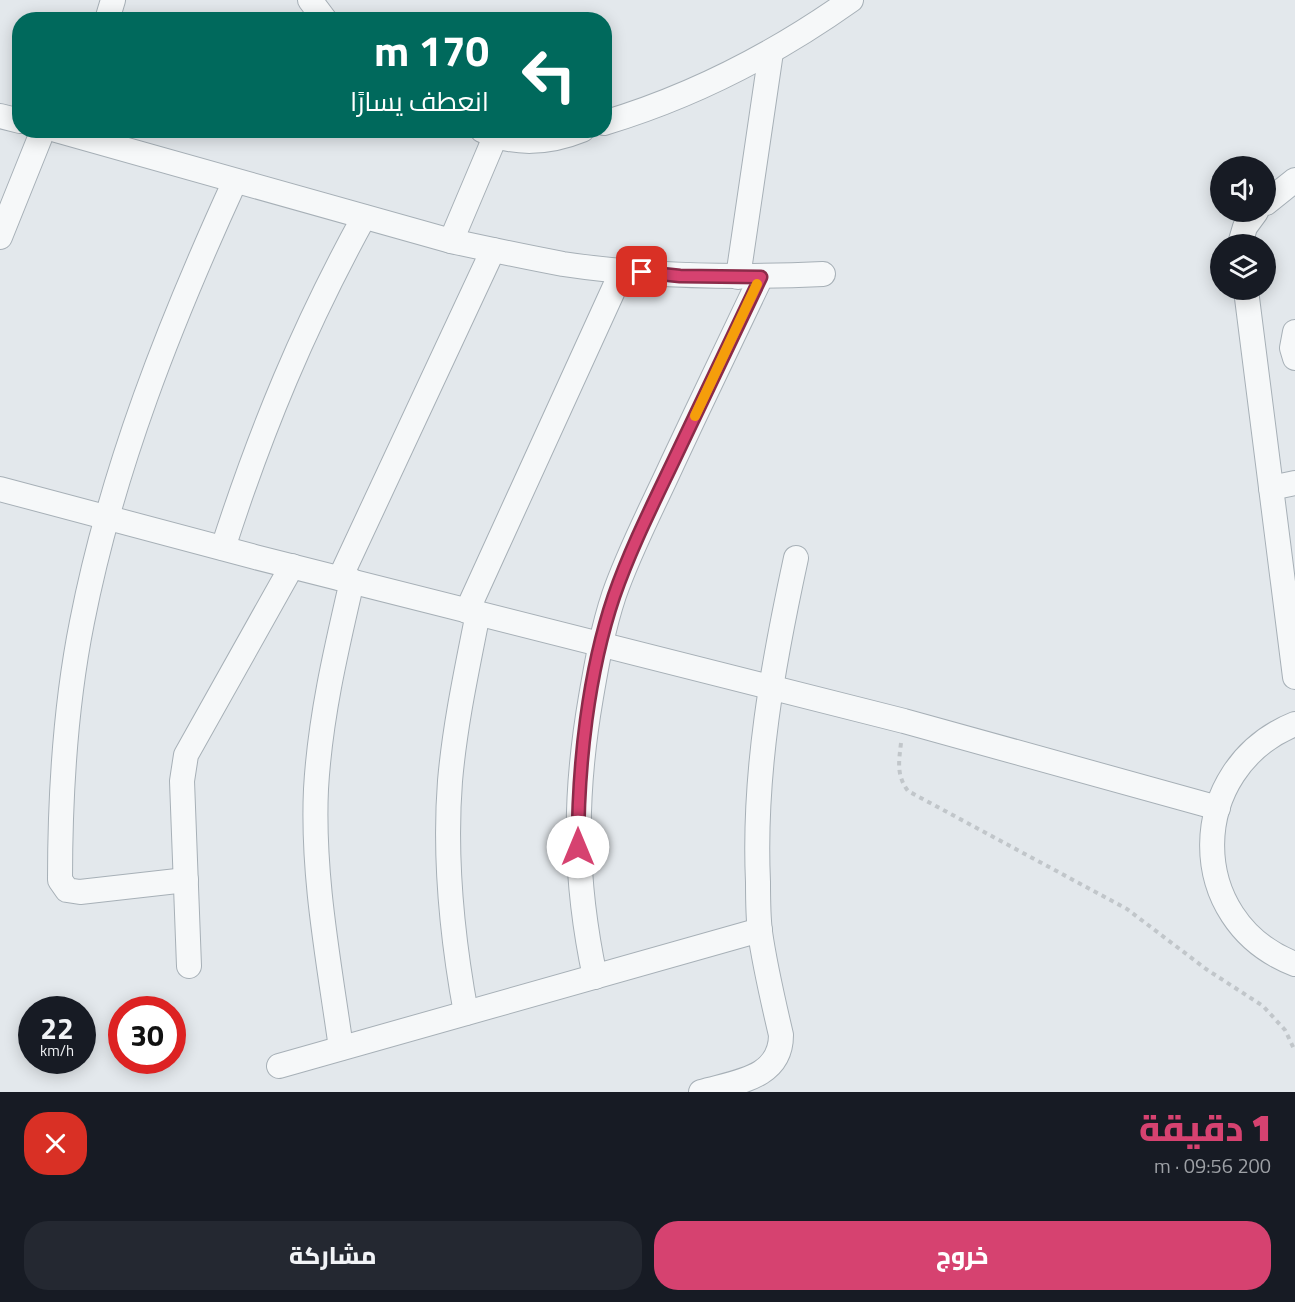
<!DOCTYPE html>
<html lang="ar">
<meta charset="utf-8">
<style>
:root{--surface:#171b24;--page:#242831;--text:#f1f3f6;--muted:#9ea1a6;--accent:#d64270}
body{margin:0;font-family:"Titillium Web",Cairo,sans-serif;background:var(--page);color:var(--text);direction:rtl;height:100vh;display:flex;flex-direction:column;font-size:22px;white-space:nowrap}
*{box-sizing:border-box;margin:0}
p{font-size:20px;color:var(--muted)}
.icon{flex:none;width:33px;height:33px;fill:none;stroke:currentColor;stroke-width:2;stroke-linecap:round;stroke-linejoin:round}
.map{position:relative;height:1092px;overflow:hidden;direction:ltr}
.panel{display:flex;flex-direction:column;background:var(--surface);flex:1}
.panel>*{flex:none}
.banner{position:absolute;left:12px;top:12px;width:600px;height:126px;border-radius:24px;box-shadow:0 3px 15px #0003;direction:rtl;background:#00695c;color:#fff;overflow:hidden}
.buttons{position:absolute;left:1210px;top:156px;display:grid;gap:12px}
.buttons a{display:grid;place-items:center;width:66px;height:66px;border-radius:50%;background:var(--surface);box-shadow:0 3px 15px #0003;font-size:30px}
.speed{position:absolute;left:18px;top:996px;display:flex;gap:12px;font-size:30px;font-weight:700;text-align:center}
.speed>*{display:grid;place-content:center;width:78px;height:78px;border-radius:50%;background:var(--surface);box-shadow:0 3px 15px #0003;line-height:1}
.speed small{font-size:15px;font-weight:400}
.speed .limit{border:9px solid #d22;background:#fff;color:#111}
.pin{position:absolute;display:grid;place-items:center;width:51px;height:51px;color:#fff;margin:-26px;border-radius:12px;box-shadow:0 3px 9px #0006}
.me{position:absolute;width:66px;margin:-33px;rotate:0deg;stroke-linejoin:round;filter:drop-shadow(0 0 4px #0008)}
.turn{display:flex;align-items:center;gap:21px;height:126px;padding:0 24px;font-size:27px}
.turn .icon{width:78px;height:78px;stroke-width:2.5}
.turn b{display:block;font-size:42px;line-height:51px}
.round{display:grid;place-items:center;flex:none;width:63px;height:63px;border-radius:24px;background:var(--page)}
.headline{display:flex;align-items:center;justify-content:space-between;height:102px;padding:0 24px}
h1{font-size:36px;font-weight:800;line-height:45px;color:var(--accent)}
.cta{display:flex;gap:12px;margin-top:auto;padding:12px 24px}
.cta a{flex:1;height:69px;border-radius:24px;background:var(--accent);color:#fff;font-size:24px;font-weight:800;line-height:69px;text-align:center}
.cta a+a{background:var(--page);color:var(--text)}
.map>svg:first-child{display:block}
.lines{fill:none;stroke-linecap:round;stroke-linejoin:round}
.minor-casing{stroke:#a7b0b7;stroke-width:26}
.path{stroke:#c1c6ca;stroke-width:4;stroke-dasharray:4.5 4.5;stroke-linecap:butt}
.minor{stroke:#f6f8f9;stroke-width:24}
.route-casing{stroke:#8b2b49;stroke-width:15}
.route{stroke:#d64270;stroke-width:10}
.slow{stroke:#f59e0b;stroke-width:10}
</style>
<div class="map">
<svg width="1295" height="1092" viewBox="0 0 1295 1092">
<rect width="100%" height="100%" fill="#e3e8ec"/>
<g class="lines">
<defs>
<g id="minor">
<path d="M 310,0 L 325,20"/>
<path d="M 107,20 L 113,0"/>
<path d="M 0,116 L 20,121"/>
<path d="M 604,123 C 694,96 775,54 851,0"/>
<path d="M 56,130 L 451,241 C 488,249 525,257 563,264 C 649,277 737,278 823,274"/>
<path d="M 482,130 C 514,146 550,143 582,130"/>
<path d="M 1266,203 L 1295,180"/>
<path d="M 0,237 L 43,130"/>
<path d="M 451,241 L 495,137"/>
<path d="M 1240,244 L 1245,227 L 1256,212"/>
<path d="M 738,277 L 771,52"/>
<path d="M 1246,290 L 1295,677"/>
<path d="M 1295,332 L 1292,348 L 1295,358"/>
<path d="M 1271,488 L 1295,483"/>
<path d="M 0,489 L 255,557 L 904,721 L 1218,808"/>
<path d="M 223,548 C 261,430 304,326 364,217"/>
<path d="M 340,578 L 493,250"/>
<path d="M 467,611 L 622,271"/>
<path d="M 1295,724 C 1186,768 1183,921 1295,964"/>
<path d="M 186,880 L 80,892 L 67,890 L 60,880 C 60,794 65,707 82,622 C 112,469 170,323 235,181"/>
<path d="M 189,966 L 182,781 L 186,755 L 292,566"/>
<path d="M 595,977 C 574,878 574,796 591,697 C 597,662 603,628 614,595 C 630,549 653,506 673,462 C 702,400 732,338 761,277"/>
<path d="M 466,1013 C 452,937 444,859 450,781 C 455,724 467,669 478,613"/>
<path d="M 341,1048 C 329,962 312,876 316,789 C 320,718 336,650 352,581"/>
<path d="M 279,1066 L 760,930"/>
<path d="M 701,1092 C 735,1082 781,1079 781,1035 C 773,1001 765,967 760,932 C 758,916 758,899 758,882 C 753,773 773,664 796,558"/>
</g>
</defs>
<use href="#minor" class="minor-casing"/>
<path class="path" d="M 901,743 C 899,761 896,775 908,791 L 1127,909 L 1206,969 L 1263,1006 L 1285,1030 L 1295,1051"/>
<use href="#minor" class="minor"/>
</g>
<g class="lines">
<defs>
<path id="route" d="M 578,847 C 578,765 588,673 614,596 C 630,550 652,506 673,462 C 703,400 732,338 761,277 L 680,276 L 642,272"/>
</defs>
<use href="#route" class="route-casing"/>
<use href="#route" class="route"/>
<path class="slow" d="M 695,416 L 757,284"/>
</g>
</svg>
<div class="buttons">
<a><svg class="icon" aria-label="sound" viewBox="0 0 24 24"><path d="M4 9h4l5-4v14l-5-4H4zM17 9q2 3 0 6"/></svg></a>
<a><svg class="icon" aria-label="layers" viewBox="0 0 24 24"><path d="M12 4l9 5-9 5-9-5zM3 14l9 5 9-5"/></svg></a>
</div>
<div class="speed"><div>22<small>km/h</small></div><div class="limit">30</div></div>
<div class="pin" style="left:642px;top:272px;background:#d93025"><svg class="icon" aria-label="arrive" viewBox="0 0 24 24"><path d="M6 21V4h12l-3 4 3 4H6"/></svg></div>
<svg class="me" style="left:578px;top:847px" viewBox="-20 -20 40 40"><circle r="19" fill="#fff"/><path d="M0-13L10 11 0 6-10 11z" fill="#d64270"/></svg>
<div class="banner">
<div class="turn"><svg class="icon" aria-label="left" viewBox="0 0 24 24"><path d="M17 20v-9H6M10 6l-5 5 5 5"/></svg><div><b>170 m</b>انعطف يسارًا</div></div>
</div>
</div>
<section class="panel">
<div class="headline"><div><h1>1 دقيقة</h1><p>200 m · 09:56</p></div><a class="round" style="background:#d93025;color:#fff"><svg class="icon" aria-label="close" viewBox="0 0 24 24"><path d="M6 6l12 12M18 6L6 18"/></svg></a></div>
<div class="cta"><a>خروج</a><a>مشاركة</a></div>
</section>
